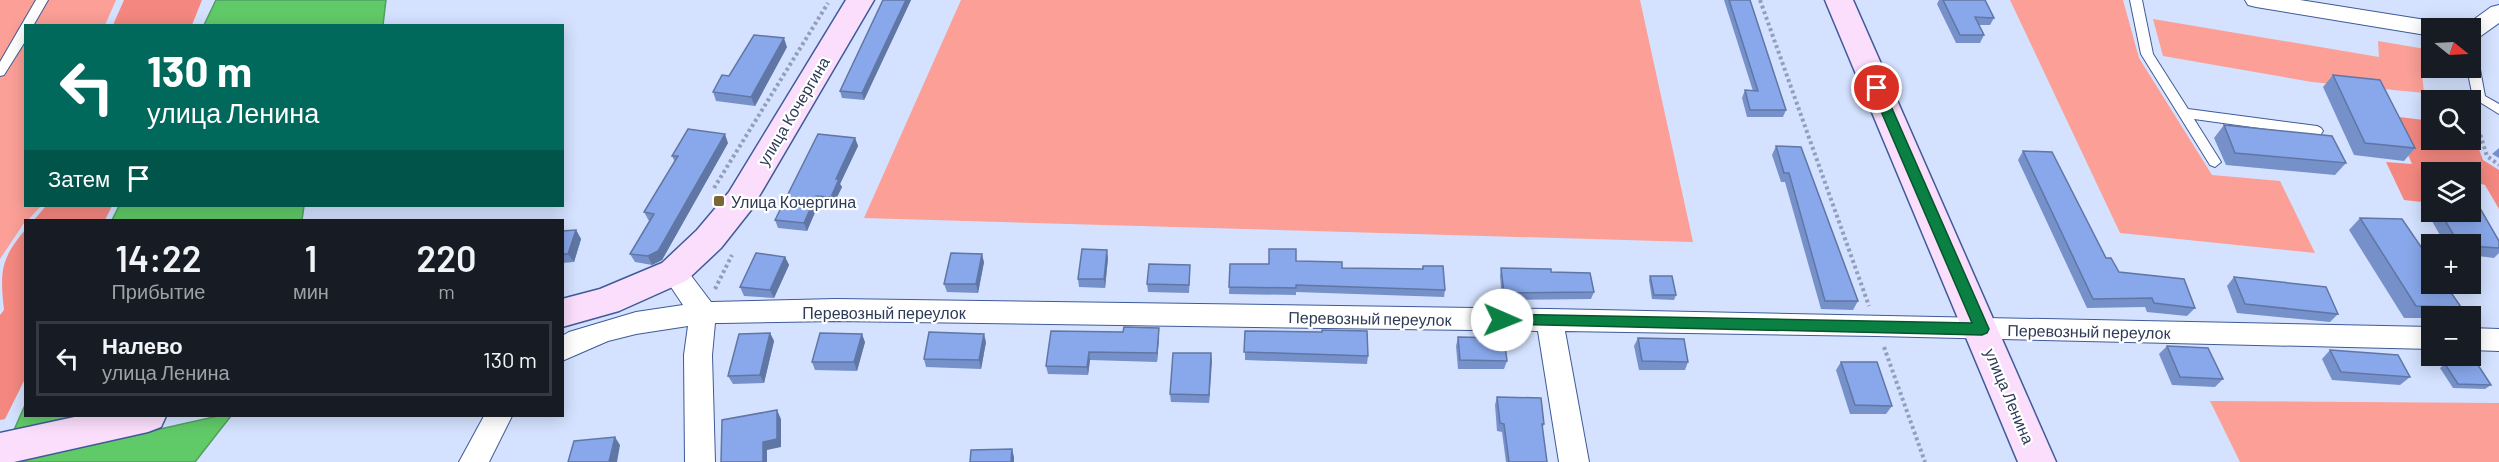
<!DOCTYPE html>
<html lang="ru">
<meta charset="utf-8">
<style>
:root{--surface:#171b24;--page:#242831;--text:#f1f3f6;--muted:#9ea1a6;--line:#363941}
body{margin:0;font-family:Barlow,sans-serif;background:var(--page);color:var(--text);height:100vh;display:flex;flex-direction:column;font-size:22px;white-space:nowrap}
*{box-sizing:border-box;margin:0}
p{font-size:20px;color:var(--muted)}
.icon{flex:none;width:33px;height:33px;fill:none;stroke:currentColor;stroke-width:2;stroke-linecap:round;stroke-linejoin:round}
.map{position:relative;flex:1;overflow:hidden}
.details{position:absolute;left:24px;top:219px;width:540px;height:198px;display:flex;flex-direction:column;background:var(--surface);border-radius:0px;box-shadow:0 3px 15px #0003}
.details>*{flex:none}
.banner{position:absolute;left:24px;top:24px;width:540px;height:183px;border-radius:0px;box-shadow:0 3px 15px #0003;background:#00695c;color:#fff;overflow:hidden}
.needle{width:39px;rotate:108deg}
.buttons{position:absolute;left:2421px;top:18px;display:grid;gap:12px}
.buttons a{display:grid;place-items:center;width:60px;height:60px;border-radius:0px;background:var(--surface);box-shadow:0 3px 15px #0003;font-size:30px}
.pin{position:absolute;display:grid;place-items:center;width:51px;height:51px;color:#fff;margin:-26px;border:3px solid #fff;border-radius:50%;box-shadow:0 2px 6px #0007}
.me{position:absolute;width:66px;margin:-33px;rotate:91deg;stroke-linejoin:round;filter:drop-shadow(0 0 4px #0008)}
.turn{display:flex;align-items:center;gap:21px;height:126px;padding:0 24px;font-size:27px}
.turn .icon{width:78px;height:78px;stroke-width:2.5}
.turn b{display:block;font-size:42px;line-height:51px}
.then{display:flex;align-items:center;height:57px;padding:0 24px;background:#0003;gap:12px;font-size:22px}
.eta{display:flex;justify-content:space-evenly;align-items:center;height:102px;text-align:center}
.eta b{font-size:36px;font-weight:600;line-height:42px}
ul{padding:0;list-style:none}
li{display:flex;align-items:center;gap:18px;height:75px;margin:0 12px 9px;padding:0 12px;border:3px solid var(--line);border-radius:0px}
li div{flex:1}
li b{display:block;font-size:22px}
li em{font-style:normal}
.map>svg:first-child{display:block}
.green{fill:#fb9f97}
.forest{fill:#f48880}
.water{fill:#61ca68;stroke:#529f63;stroke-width:1.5}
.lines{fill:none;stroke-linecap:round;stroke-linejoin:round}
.lane-casing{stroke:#3f5a97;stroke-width:2}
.street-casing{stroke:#3f5a97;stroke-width:2}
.secondary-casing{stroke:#3f5a97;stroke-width:3}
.path{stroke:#919fbb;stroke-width:4;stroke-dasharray:3 3;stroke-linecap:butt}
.lane{fill:#fff;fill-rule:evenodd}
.street{fill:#fff;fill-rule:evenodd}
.secondary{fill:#fadefc;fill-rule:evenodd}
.wall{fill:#7690ca}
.shaded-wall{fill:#6076a4}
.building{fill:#89a8eb;stroke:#6076a4;stroke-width:1.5}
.route{fill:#0b8043;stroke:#07532c;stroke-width:1.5}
.poi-dot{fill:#7c6635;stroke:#fff;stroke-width:2}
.labels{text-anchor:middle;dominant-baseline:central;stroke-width:4.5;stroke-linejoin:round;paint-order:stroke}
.street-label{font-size:16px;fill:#2e3b57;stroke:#fff}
.poi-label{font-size:16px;fill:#2e3b57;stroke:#fff;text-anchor:start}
</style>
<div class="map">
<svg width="2499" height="462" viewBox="0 0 2499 462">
<rect width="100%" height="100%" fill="#d4e2ff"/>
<g class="green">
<path d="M 0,0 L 116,0 L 105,25 L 26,26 L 26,206 L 41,206 L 28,220 L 26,220 L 0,259 Z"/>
<path d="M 961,0 L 1640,0 L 1693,242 L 864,218 Z"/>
<path d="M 2010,0 L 2123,0 L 2139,58 L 2212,175 L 2280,181 L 2315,253 L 2120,233 Z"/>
<path d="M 2153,19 L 2379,57 L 2378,41 L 2431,50 L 2431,64 L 2421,62 L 2424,93 L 2312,82 L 2163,56 Z"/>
<path d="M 2210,401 L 2499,403 L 2499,462 L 2240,462 Z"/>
</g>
<g class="forest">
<path d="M 124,0 L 202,0 L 192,25 L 113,25 Z"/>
<path d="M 2422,110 L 2431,110 L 2432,140 L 2470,140 L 2471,128 L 2483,160 L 2499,170 L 2499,209 L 2485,185 L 2471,181 L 2470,172 L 2432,172 L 2431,203 L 2404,200 L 2386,162 L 2412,164 L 2391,116 L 2424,120 Z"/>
<path d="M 46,206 L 112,206 L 105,220 L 34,220 Z"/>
<path d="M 25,230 L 25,379 L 5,419 L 0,420 L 0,315 L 4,310 C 0,272 0,260 25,230 Z"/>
</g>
<g class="water">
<path d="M 216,0 L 386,0 L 383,25 L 204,25 Z"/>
<path d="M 119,206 L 304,206 L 302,220 L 112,220 Z"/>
<path d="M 25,405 L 26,416 L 79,416 L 14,430 Z"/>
<path d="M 218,416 L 231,416 L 195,462 L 13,462 Z"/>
</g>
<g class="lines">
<defs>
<g id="lane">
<path d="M 36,0 L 48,0 L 33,26 L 26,26 L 26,40 L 4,75 L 0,76 L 0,62 Z"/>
<path d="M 2130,0 L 2142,0 L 2153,54 L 2188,109 L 2317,126 L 2321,128 L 2323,131 L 2321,134 L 2317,136 L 2194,119 L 2221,162 L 2215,167 L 2210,165 L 2141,54 Z"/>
<path d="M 2470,44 L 2476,48 L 2485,96 L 2499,104 L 2499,114 L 2473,98 L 2467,68 L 2470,68 Z"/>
</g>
<g id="street">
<path d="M 2245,0 L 2300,0 L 2432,21 L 2440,24 L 2443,28 L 2432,28 L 2432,36 L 2256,7 L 2248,5 Z"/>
<path d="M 2499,5 L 2499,23 L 2478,38 L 2470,40 L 2470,28 L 2462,28 L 2491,7 Z"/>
<path d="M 674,262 L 683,265 L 711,302 L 836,299 L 1550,309 L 2432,327 L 2432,349 L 1876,336 L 1565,331 L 1589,462 L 1559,462 L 1538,331 L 836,321 L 721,323 L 715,323 L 712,355 L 715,462 L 685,462 L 684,355 L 688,326 L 636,334 L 608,341 L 562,361 L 562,336 L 569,332 L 636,312 L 683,305 L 661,272 L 665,265 Z"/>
<path d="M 2470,328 L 2499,329 L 2499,351 L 2470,350 Z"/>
<path d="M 484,416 L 512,416 L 489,462 L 459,462 Z"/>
</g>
<g id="secondary">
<path d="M 846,0 L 874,0 L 751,210 L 721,248 L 686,281 L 619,311 L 562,327 L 562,299 L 600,289 L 662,263 L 697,230 L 729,192 Z"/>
<path d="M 1825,0 L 1853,0 L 2056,462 L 2018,462 Z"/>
<path d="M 79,416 L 166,416 L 161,427 L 148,432 L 14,462 L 0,462 L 0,433 Z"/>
</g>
</defs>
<use href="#lane" class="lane-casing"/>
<use href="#street" class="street-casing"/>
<use href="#secondary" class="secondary-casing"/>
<g class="path">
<path d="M 1760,0 L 1869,306"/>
<path d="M 2473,112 L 2487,156 L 2499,165"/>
<path d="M 714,188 L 828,3"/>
<path d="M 715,289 L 732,255"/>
<path d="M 1884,347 L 1925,462"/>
</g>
<use href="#lane" class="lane"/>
<use href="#street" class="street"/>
<use href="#secondary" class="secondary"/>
</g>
<g class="wall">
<path d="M 883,0 L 911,0 L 864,100 L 842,98 L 840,91 Z"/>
<path d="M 1724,0 L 1750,0 L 1786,110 L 1783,117 L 1747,117 L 1742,98 L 1745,90 L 1753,91 Z"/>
<path d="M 1939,0 L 1985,0 L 1994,18 L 1990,25 L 1979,25 L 1984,35 L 1980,43 L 1956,43 L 1937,4 Z"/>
<path d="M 787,47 L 755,106 L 716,101 L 713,92 L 729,76 Z"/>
<path d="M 2333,75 L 2415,148 L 2404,161 L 2354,155 L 2323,87 Z"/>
<path d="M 2224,125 L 2346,163 L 2335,175 L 2226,165 L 2214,138 Z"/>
<path d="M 855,138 L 858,146 L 840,184 L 842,187 L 833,205 L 819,203 L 807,231 L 778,228 L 775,220 Z"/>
<path d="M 728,143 L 662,260 L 652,265 L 635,262 L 630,254 L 649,221 L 644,212 L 675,162 L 672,156 Z"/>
<path d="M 1776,146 L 1858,301 L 1853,310 L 1821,309 L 1785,182 L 1781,182 L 1772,155 Z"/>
<path d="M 2499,148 L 2499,158 L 2492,154 Z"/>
<path d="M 2023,151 L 2106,258 L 2119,272 L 2195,308 L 2187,316 L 2147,312 L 2145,307 L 2087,308 L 2018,160 Z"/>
<path d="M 2432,200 L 2432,212 L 2470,212 L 2499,241 L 2499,253 L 2494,258 L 2470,255 L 2470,244 L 2445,244 L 2424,207 Z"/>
<path d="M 2360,218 L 2461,307 L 2450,316 L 2432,316 L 2432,318 L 2404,318 L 2349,230 Z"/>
<path d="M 576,230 L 581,239 L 574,262 L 562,263 L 562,231 Z"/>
<path d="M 785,257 L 789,265 L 774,298 L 744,296 L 740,287 Z"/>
<path d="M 1108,258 L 1105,288 L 1079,287 L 1078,279 Z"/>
<path d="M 1296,261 L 1342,268 L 1422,269 L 1423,266 L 1445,290 L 1444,297 L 1296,292 L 1296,295 L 1229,294 L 1230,264 L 1269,264 Z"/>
<path d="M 984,262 L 978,293 L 947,292 L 944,284 Z"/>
<path d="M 1501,268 L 1551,272 L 1594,292 L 1591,299 L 1502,300 L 1500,276 Z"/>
<path d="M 1190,274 L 1189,293 L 1148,292 L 1147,284 Z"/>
<path d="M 1650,276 L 1676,295 L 1674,300 L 1652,299 L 1649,280 Z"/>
<path d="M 2234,277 L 2338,314 L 2330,322 L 2237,313 L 2227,286 Z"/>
<path d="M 1051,331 L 1159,337 L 1157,362 L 1090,360 L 1088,375 L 1048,374 L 1046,366 Z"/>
<path d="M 1245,331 L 1368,356 L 1367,364 L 1245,360 Z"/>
<path d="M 770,333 L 774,341 L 764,383 L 733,384 L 728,376 Z"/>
<path d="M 1458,337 L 1507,361 L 1504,369 L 1458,369 L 1456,346 Z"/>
<path d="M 1638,338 L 1688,362 L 1685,370 L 1639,370 L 1634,346 Z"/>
<path d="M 865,342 L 857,371 L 815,370 L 812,362 Z"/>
<path d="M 986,342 L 981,369 L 926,367 L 924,359 Z"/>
<path d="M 2167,346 L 2223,379 L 2215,387 L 2172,385 L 2159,354 Z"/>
<path d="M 2330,350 L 2410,377 L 2400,385 L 2332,380 L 2322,359 Z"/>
<path d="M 1211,353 L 1209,403 L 1171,402 L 1170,394 Z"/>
<path d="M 1841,362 L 1892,406 L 1886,414 L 1850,414 L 1836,370 Z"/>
<path d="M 2445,364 L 2491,385 L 2485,389 L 2453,388 L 2440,368 Z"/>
<path d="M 1497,397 L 1544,424 L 1542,430 L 1547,462 L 1506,462 L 1502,432 L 1497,431 L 1495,405 Z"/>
</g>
<g class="shaded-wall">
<path d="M 906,0 L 911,0 L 864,100 L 862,93 Z"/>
<path d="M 784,38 L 787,47 L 755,106 L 751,97 Z"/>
<path d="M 725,134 L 728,143 L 662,260 L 652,265 L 648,256 Z"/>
<path d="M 855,138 L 858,146 L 840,184 L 842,187 L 833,205 L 831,197 L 836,179 Z"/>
<path d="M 816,196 L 819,203 L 807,231 L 804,223 Z"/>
<path d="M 576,230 L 581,239 L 574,262 L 568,254 Z"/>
<path d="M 1107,250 L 1108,258 L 1105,288 L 1104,279 Z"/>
<path d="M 982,254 L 984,262 L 978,293 L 976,284 Z"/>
<path d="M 785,257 L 789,265 L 774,298 L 770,290 Z"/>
<path d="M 1159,328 L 1159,337 L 1157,362 L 1157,353 Z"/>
<path d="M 770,333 L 774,341 L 764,383 L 760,375 Z"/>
<path d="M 862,334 L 865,342 L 857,371 L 854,362 Z"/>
<path d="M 984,334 L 986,342 L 981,369 L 979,360 Z"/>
<path d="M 1089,352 L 1090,360 L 1088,375 L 1087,367 Z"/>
<path d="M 1211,353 L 1212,362 L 1209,403 L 1209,395 Z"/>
<path d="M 777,410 L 781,419 L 781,447 L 767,450 L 767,462 L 763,462 L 763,442 Z"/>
<path d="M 615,437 L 620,445 L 617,462 L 609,462 Z"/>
<path d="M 1012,449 L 1014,457 L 1014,462 L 1011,462 Z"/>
</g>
<g class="building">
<path d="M 883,0 L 906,0 L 862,93 L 840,91 Z"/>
<path d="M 1729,0 L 1750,0 L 1786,110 L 1750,110 L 1745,90 L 1758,91 Z"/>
<path d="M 1943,0 L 1985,0 L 1994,18 L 1975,17 L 1984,35 L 1960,35 Z"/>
<path d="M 754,35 L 784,38 L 751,97 L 713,92 L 722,75 L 729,76 Z"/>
<path d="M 2333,75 L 2380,80 L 2415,148 L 2365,143 Z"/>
<path d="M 2224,125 L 2332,136 L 2346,163 L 2235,153 Z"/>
<path d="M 688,129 L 725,134 L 658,251 L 648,256 L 630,254 L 654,214 L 644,212 L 678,156 L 672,156 Z"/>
<path d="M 818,134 L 855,138 L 836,179 L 839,179 L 831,197 L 816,196 L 804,223 L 775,220 Z"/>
<path d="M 1776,146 L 1801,147 L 1858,301 L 1825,301 L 1789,173 L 1784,173 Z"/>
<path d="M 2023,151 L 2052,152 L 2106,258 L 2111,258 L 2119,272 L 2184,279 L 2195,308 L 2154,303 L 2152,298 L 2093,299 Z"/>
<path d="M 2470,202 L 2477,203 L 2499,241 L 2499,248 L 2470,246 L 2470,244 L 2459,244 L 2440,212 L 2470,212 Z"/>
<path d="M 2360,218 L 2402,219 L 2432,263 L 2432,284 L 2445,284 L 2461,307 L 2416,306 Z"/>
<path d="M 576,230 L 568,254 L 562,254 L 562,231 Z"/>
<path d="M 1082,249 L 1107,250 L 1104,279 L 1078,279 Z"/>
<path d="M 1269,249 L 1296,249 L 1296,261 L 1342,262 L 1342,268 L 1423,269 L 1423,266 L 1443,266 L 1445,290 L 1296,285 L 1296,288 L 1229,287 L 1230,264 L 1269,264 Z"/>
<path d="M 756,253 L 785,257 L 770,290 L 740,287 Z"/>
<path d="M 951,253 L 982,254 L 976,284 L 944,284 Z"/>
<path d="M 1149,264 L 1190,265 L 1189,285 L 1147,284 Z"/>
<path d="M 1501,268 L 1551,269 L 1551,272 L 1590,273 L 1594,292 L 1504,293 Z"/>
<path d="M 1650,276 L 1672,276 L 1676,295 L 1654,295 Z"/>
<path d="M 2234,277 L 2326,287 L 2338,314 L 2245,304 Z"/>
<path d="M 1124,327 L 1159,328 L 1157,353 L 1089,352 L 1087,367 L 1046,366 L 1051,331 L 1123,332 Z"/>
<path d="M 1322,330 L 1367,331 L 1368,356 L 1244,352 L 1245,331 L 1322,332 Z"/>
<path d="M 929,332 L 984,334 L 979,360 L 924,359 Z"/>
<path d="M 770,333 L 760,375 L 728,376 L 739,334 Z"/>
<path d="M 820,333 L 862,334 L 854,362 L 812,362 Z"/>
<path d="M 1458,337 L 1504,338 L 1507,361 L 1460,360 Z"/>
<path d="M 1638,338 L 1684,339 L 1688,362 L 1642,361 Z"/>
<path d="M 2167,346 L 2208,348 L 2223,379 L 2180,377 Z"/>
<path d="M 2330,350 L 2398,355 L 2410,377 L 2341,372 Z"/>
<path d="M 1173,353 L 1211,353 L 1209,395 L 1170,394 Z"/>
<path d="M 1841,362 L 1877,362 L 1892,406 L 1855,405 Z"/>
<path d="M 2445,364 L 2478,365 L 2491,385 L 2458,384 Z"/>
<path d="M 1497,397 L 1541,398 L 1544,424 L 1542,424 L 1547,462 L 1509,462 L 1504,424 L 1500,423 Z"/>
<path d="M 777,410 L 777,439 L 763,442 L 763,462 L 721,462 L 722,420 Z"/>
<path d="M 615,437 L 609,462 L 568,462 L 574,441 Z"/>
<path d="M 1012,449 L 1011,462 L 970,462 L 971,450 Z"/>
</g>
<path class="route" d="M 1877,83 L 1883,88 L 1989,329 L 1987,333 L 1982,335 L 1497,324 L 1495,320 L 1497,315 L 1502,314 L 1972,323 L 1871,88 Z"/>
<rect class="poi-dot" x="713" y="195" width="12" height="12" rx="3"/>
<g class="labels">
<g class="street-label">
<text transform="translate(793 111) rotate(-59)">улица Кочергина</text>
<text x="884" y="312">Перевозный переулок</text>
<text transform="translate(1370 318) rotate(1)">Перевозный переулок</text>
<text transform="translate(2089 331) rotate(1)">Перевозный переулок</text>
<text transform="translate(2010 396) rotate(67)">улица Ленина</text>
</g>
<g class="poi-label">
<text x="731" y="201">Улица Кочергина</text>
</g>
</g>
</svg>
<div class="buttons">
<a><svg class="needle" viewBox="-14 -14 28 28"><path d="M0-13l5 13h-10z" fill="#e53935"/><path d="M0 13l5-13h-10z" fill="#9ea1a6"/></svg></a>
<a><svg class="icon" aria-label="search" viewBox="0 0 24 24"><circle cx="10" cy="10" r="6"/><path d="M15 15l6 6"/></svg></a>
<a><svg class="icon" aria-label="layers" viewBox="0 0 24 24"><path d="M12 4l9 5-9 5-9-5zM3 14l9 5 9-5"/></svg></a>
<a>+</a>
<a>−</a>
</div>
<div class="pin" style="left:1877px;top:88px;background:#d93025"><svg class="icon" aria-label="arrive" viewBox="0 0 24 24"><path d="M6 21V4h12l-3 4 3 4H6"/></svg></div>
<svg class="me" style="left:1502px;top:320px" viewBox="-20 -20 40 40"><circle r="19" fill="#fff"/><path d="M0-13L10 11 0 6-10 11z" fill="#0b8043"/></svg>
<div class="banner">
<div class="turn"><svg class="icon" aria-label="left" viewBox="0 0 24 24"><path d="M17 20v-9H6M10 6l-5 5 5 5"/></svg><div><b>130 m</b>улица Ленина</div></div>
<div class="then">Затем<svg class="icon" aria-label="arrive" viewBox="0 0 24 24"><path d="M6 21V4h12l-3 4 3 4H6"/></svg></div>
</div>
<section class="details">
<div class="eta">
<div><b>14:22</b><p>Прибытие</p></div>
<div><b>1</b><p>мин</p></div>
<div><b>220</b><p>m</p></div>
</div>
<ul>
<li><svg class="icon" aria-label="left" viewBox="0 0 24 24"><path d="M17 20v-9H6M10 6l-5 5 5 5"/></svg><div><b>Налево</b><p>улица Ленина</p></div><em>130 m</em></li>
</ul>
</section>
</div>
